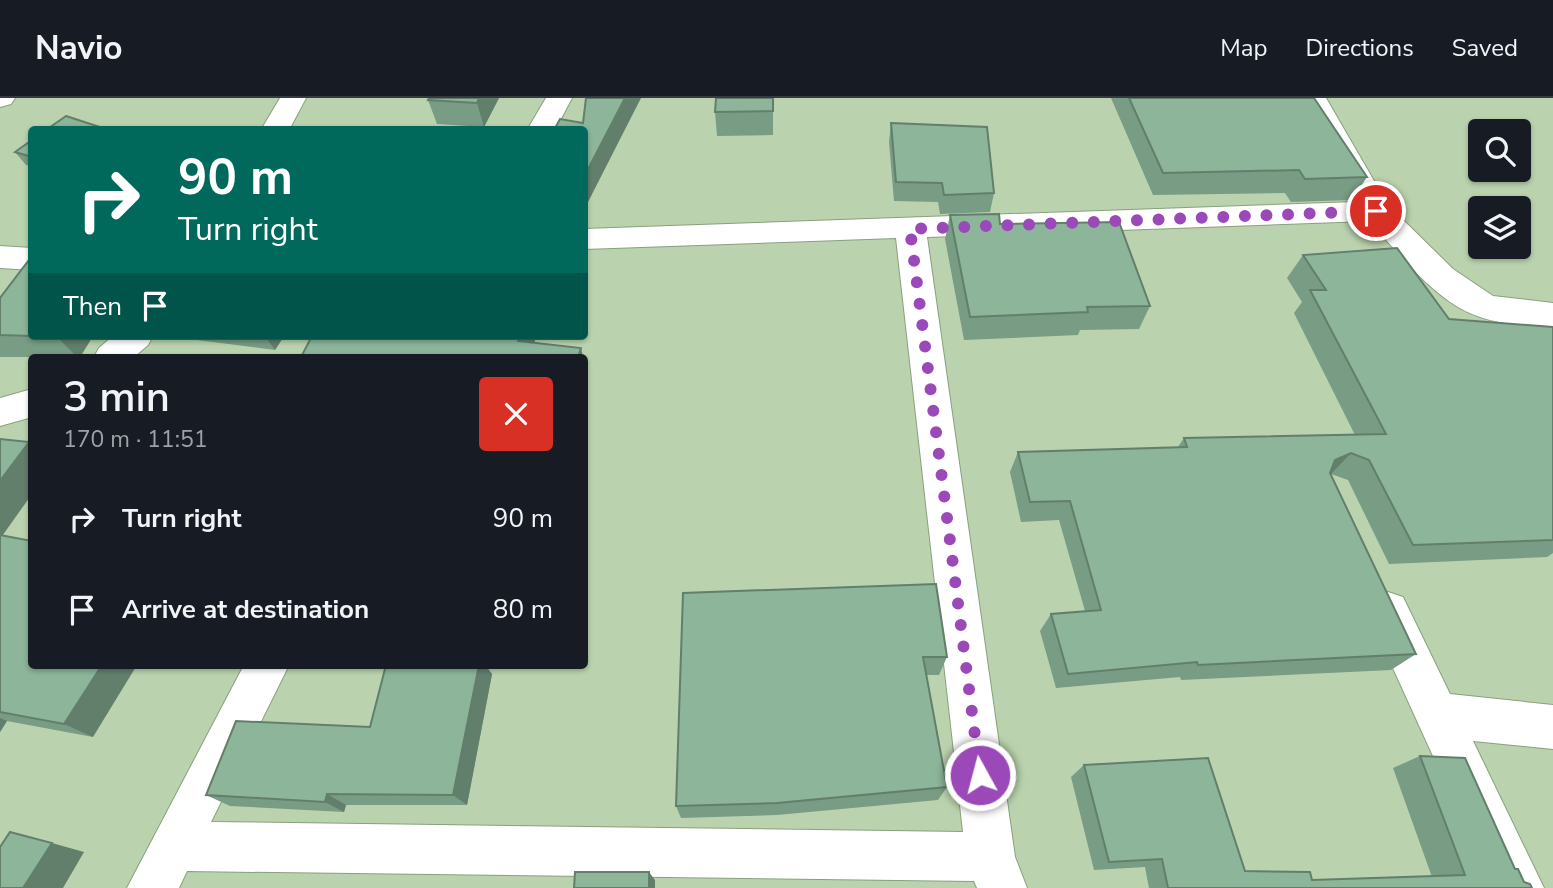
<!DOCTYPE html>
<meta charset="utf-8">
<style>
:root{--surface:#171b24;--page:#20242c;--text:#f1f3f6;--muted:#9ea1a6;--line:#363941}
body{margin:0;font-family:"Nunito Sans",sans-serif;background:var(--page);color:var(--text);height:100vh;display:flex;flex-direction:column;font-size:26px;white-space:nowrap}
*{box-sizing:border-box;margin:0}
p{font-size:23px;color:var(--muted)}
.icon{flex:none;width:38px;height:38px;fill:none;stroke:currentColor;stroke-width:2;stroke-linecap:round;stroke-linejoin:round}
.map{position:relative;flex:1;overflow:hidden}
.side{position:absolute;left:28px;top:256px;width:560px;height:315px;display:flex;flex-direction:column;background:var(--surface);border-radius:7px;box-shadow:0 2px 5px #0004}
.side>*{flex:none}
.banner{position:absolute;left:28px;top:28px;width:560px;height:214px;border-radius:7px;box-shadow:0 2px 5px #0004;background:#00695c;color:#fff;overflow:hidden}
.fabs{position:absolute;left:1468px;top:21px;display:grid;gap:14px}
.fabs a{display:grid;place-items:center;width:63px;height:63px;border-radius:7px;background:var(--surface);box-shadow:0 2px 5px #0004;font-size:35px}
.pin{position:absolute;display:grid;place-items:center;width:60px;height:60px;color:#fff;margin:-30px;border:4px solid #fff;border-radius:50%;box-shadow:0 2px 7px #0007}
.me{position:absolute;width:77px;margin:-38px;rotate:353deg;stroke-linejoin:round;filter:drop-shadow(0 0 5px #0008)}
.turn{display:flex;align-items:center;gap:24px;height:147px;padding:0 35px;font-size:32px}
.turn .icon{width:91px;height:91px;stroke-width:2.5}
.turn b{display:block;font-size:49px;line-height:60px}
.then{display:flex;align-items:center;height:66px;padding:0 35px;background:#0003;gap:14px;font-size:26px}
.round{display:grid;place-items:center;flex:none;width:74px;height:74px;border-radius:7px;background:var(--page)}
.summary{display:flex;align-items:center;justify-content:space-between;height:119px;padding:0 35px}
h1{font-size:42px;font-weight:600;line-height:52px}
ul{padding:0;list-style:none}
li{display:flex;align-items:center;gap:21px;height:91px;padding:0 35px}
li div{flex:1}
li b{display:block;font-size:26px}
li em{font-style:normal}
header{display:flex;align-items:center;gap:42px;box-sizing:border-box;height:98px;padding:0 35px;background:var(--surface);border-bottom:2px solid var(--line)}
header strong{font-size:33px}
nav{display:flex;gap:38px;margin-inline-start:auto;font-size:24px}
.map>svg:first-child{display:block}
.lines{fill:none;stroke-linecap:round;stroke-linejoin:round}
.minor-casing{stroke:#88a17d;stroke-width:2}
.minor{fill:#fff;fill-rule:evenodd}
.wall{fill:#789c84}
.shaded-wall{fill:#627f6c}
.building{fill:#8cb59a;stroke:#627f6c;stroke-width:2}
.route{stroke:#9b49b9;stroke-width:12;stroke-dasharray:0 21.6}
</style>
<header>
<strong>Navio</strong>
<nav><a>Map</a><a>Directions</a><a>Saved</a></nav>
</header>
<div class="map">
<svg width="1553" height="790" viewBox="0 0 1553 790">
<rect width="100%" height="100%" fill="#bad3ae"/>
<g class="lines">
<defs>
<g id="minor">
<path d="M 0,0 L 15,0 L 11,6 L 0,9 Z"/>
<path d="M 280,0 L 306,0 L 289,32 L 261,32 Z"/>
<path d="M 546,0 L 572,0 L 555,32 L 527,32 Z"/>
<path d="M 1300,0 L 1326,0 L 1388,107 L 1453,171 L 1493,198 L 1553,205 L 1553,229 C 1522,228 1486,226 1458,209 C 1423,188 1397,152 1368,123 L 927,139 L 1015,759 L 1027,790 L 977,790 L 974,783 L 187,773 L 179,790 L 127,790 L 244,567 L 289,567 L 211,724 L 963,734 L 896,140 L 584,151 L 584,131 L 1356,104 Z"/>
<path d="M 0,148 L 32,150 L 32,172 L 0,170 Z"/>
<path d="M 113,238 L 153,238 L 148,247 L 134,259 L 94,259 L 99,250 Z"/>
<path d="M 32,291 L 32,319 L 0,328 L 0,300 Z"/>
<path d="M 1388,494 L 1403,499 L 1450,596 L 1553,607 L 1553,651 L 1473,643 L 1544,790 L 1493,790 L 1367,513 L 1373,499 Z"/>
</g>
</defs>
<use href="#minor" class="minor-casing"/>
<use href="#minor" class="minor"/>
</g>
<g class="wall">
<path d="M 429,0 L 499,0 L 484,29 L 437,26 L 428,2 Z"/>
<path d="M 773,0 L 773,37 L 717,38 L 715,14 Z"/>
<path d="M 1111,0 L 1314,0 L 1367,79 L 1352,102 L 1291,104 L 1285,95 L 1153,97 Z"/>
<path d="M 891,25 L 994,95 L 990,114 L 940,116 L 938,104 L 894,103 L 889,44 Z"/>
<path d="M 32,42 L 32,68 L 26,67 L 15,54 Z"/>
<path d="M 950,117 L 1000,126 L 1150,208 L 1139,231 L 1080,232 L 1078,237 L 964,242 L 945,141 Z"/>
<path d="M 1303,157 L 1449,221 L 1553,229 L 1553,455 L 1547,459 L 1389,466 L 1348,382 L 1331,376 L 1416,556 L 1391,572 L 1181,582 L 1180,579 L 1056,590 L 1040,533 L 1051,516 L 1085,513 L 1059,422 L 1021,424 L 1010,374 L 1018,354 L 1178,349 L 1184,340 L 1355,337 L 1294,215 L 1302,204 L 1287,180 Z"/>
<path d="M 0,200 L 32,238 L 93,238 L 80,259 L 0,259 Z"/>
<path d="M 194,238 L 284,238 L 275,252 L 197,242 Z"/>
<path d="M 0,341 L 2,438 L 93,639 L 7,623 L 0,634 Z"/>
<path d="M 683,495 L 947,559 L 939,577 L 926,577 L 947,689 L 938,702 L 777,717 L 681,720 L 676,708 Z"/>
<path d="M 386,567 L 485,567 L 492,576 L 467,707 L 346,707 L 344,714 L 230,708 L 206,697 L 370,629 Z"/>
<path d="M 1420,658 L 1515,771 L 1524,784 L 1532,790 L 1149,790 L 1145,769 L 1094,772 L 1071,679 L 1084,667 L 1245,773 L 1312,782 L 1432,779 L 1393,670 Z"/>
</g>
<g class="shaded-wall">
<path d="M 479,0 L 499,0 L 484,29 L 477,5 Z"/>
<path d="M 625,0 L 641,0 L 586,108 L 584,100 L 584,79 Z"/>
<path d="M 56,238 L 93,238 L 80,259 L 77,259 Z"/>
<path d="M 265,238 L 284,238 L 275,252 Z"/>
<path d="M 520,238 L 537,238 L 528,259 L 518,243 Z"/>
<path d="M 581,250 L 583,259 L 578,259 Z"/>
<path d="M 584,263 L 587,271 L 584,278 Z"/>
<path d="M 29,344 L 32,346 L 32,396 L 0,441 L 0,383 Z"/>
<path d="M 1351,355 L 1331,376 L 1316,382 L 1335,362 Z"/>
<path d="M 102,567 L 137,567 L 93,639 L 64,626 Z"/>
<path d="M 479,567 L 485,567 L 492,576 L 467,707 L 453,697 Z"/>
<path d="M 0,620 L 7,623 L 0,634 Z"/>
<path d="M 327,696 L 346,707 L 344,714 L 325,704 Z"/>
<path d="M 52,745 L 84,754 L 63,790 L 23,790 Z"/>
<path d="M 649,774 L 655,782 L 655,790 L 649,790 Z"/>
</g>
<g class="building">
<path d="M 429,0 L 479,0 L 477,5 L 428,2 Z"/>
<path d="M 586,0 L 625,0 L 584,79 L 584,32 L 554,32 L 560,21 L 583,25 Z"/>
<path d="M 716,0 L 773,0 L 773,13 L 715,14 Z"/>
<path d="M 1129,0 L 1314,0 L 1367,79 L 1305,81 L 1299,72 L 1163,75 Z"/>
<path d="M 66,18 L 109,32 L 46,32 Z"/>
<path d="M 891,25 L 987,29 L 994,95 L 944,97 L 942,85 L 896,84 Z"/>
<path d="M 32,42 L 32,59 L 15,54 Z"/>
<path d="M 999,116 L 1000,126 L 1119,124 L 1150,208 L 1087,209 L 1088,214 L 970,219 L 950,117 Z"/>
<path d="M 1397,150 L 1449,221 L 1553,229 L 1553,442 L 1413,447 L 1369,362 L 1351,355 L 1335,362 L 1330,375 L 1416,556 L 1198,567 L 1197,564 L 1068,576 L 1051,516 L 1101,512 L 1070,403 L 1030,404 L 1018,354 L 1187,349 L 1184,340 L 1386,336 L 1310,192 L 1326,192 L 1303,157 Z"/>
<path d="M 32,158 L 32,238 L 0,237 L 0,200 Z"/>
<path d="M 312,238 L 395,238 L 397,240 L 432,240 L 434,238 L 520,238 L 518,243 L 581,250 L 578,259 L 301,259 Z"/>
<path d="M 0,341 L 29,344 L 0,383 Z"/>
<path d="M 0,437 L 32,443 L 32,567 L 102,567 L 64,626 L 0,614 Z"/>
<path d="M 936,486 L 947,559 L 923,559 L 947,689 L 777,705 L 676,708 L 683,495 Z"/>
<path d="M 386,567 L 479,567 L 453,697 L 327,696 L 325,704 L 206,697 L 236,623 L 370,629 Z"/>
<path d="M 1420,658 L 1465,660 L 1515,771 L 1518,771 L 1524,784 L 1530,786 L 1532,790 L 1168,790 L 1162,761 L 1109,764 L 1084,667 L 1208,660 L 1245,773 L 1310,774 L 1312,782 L 1465,777 Z"/>
<path d="M 10,734 L 52,745 L 23,790 L 0,790 L 0,749 Z"/>
<path d="M 575,774 L 649,774 L 649,790 L 574,790 Z"/>
</g>
<g class="lines">
<path class="route" d="M 980,677 L 910,131 L 1376,113"/>
</g>
</svg>
<div class="fabs">
<a><svg class="icon" aria-label="search" viewBox="0 0 24 24"><circle cx="10" cy="10" r="6"/><path d="M15 15l6 6"/></svg></a>
<a><svg class="icon" aria-label="layers" viewBox="0 0 24 24"><path d="M12 4l9 5-9 5-9-5zM3 14l9 5 9-5"/></svg></a>
</div>
<div class="pin" style="left:1376px;top:113px;background:#d93025"><svg class="icon" aria-label="arrive" viewBox="0 0 24 24"><path d="M6 21V4h12l-3 4 3 4H6"/></svg></div>
<svg class="me" style="left:980px;top:677px" viewBox="-20 -20 40 40"><circle r="17" fill="#9b49b9" stroke="#fff" stroke-width="3"/><path d="M0-11L8 9 0 5-8 9z" fill="#fff"/></svg>
<div class="banner">
<div class="turn"><svg class="icon" aria-label="right" viewBox="0 0 24 24"><path d="M7 20v-9h11M14 6l5 5-5 5"/></svg><div><b>90 m</b>Turn right</div></div>
<div class="then">Then<svg class="icon" aria-label="arrive" viewBox="0 0 24 24"><path d="M6 21V4h12l-3 4 3 4H6"/></svg></div>
</div>
<section class="side">
<div class="summary"><div><h1>3 min</h1><p>170 m · 11:51</p></div><a class="round" style="background:#d93025;color:#fff"><svg class="icon" aria-label="close" viewBox="0 0 24 24"><path d="M6 6l12 12M18 6L6 18"/></svg></a></div>
<ul>
<li><svg class="icon" aria-label="right" viewBox="0 0 24 24"><path d="M7 20v-9h11M14 6l5 5-5 5"/></svg><div><b>Turn right</b></div><em>90 m</em></li>
<li><svg class="icon" aria-label="arrive" viewBox="0 0 24 24"><path d="M6 21V4h12l-3 4 3 4H6"/></svg><div><b>Arrive at destination</b></div><em>80 m</em></li>
</ul>
</section>
</div>
